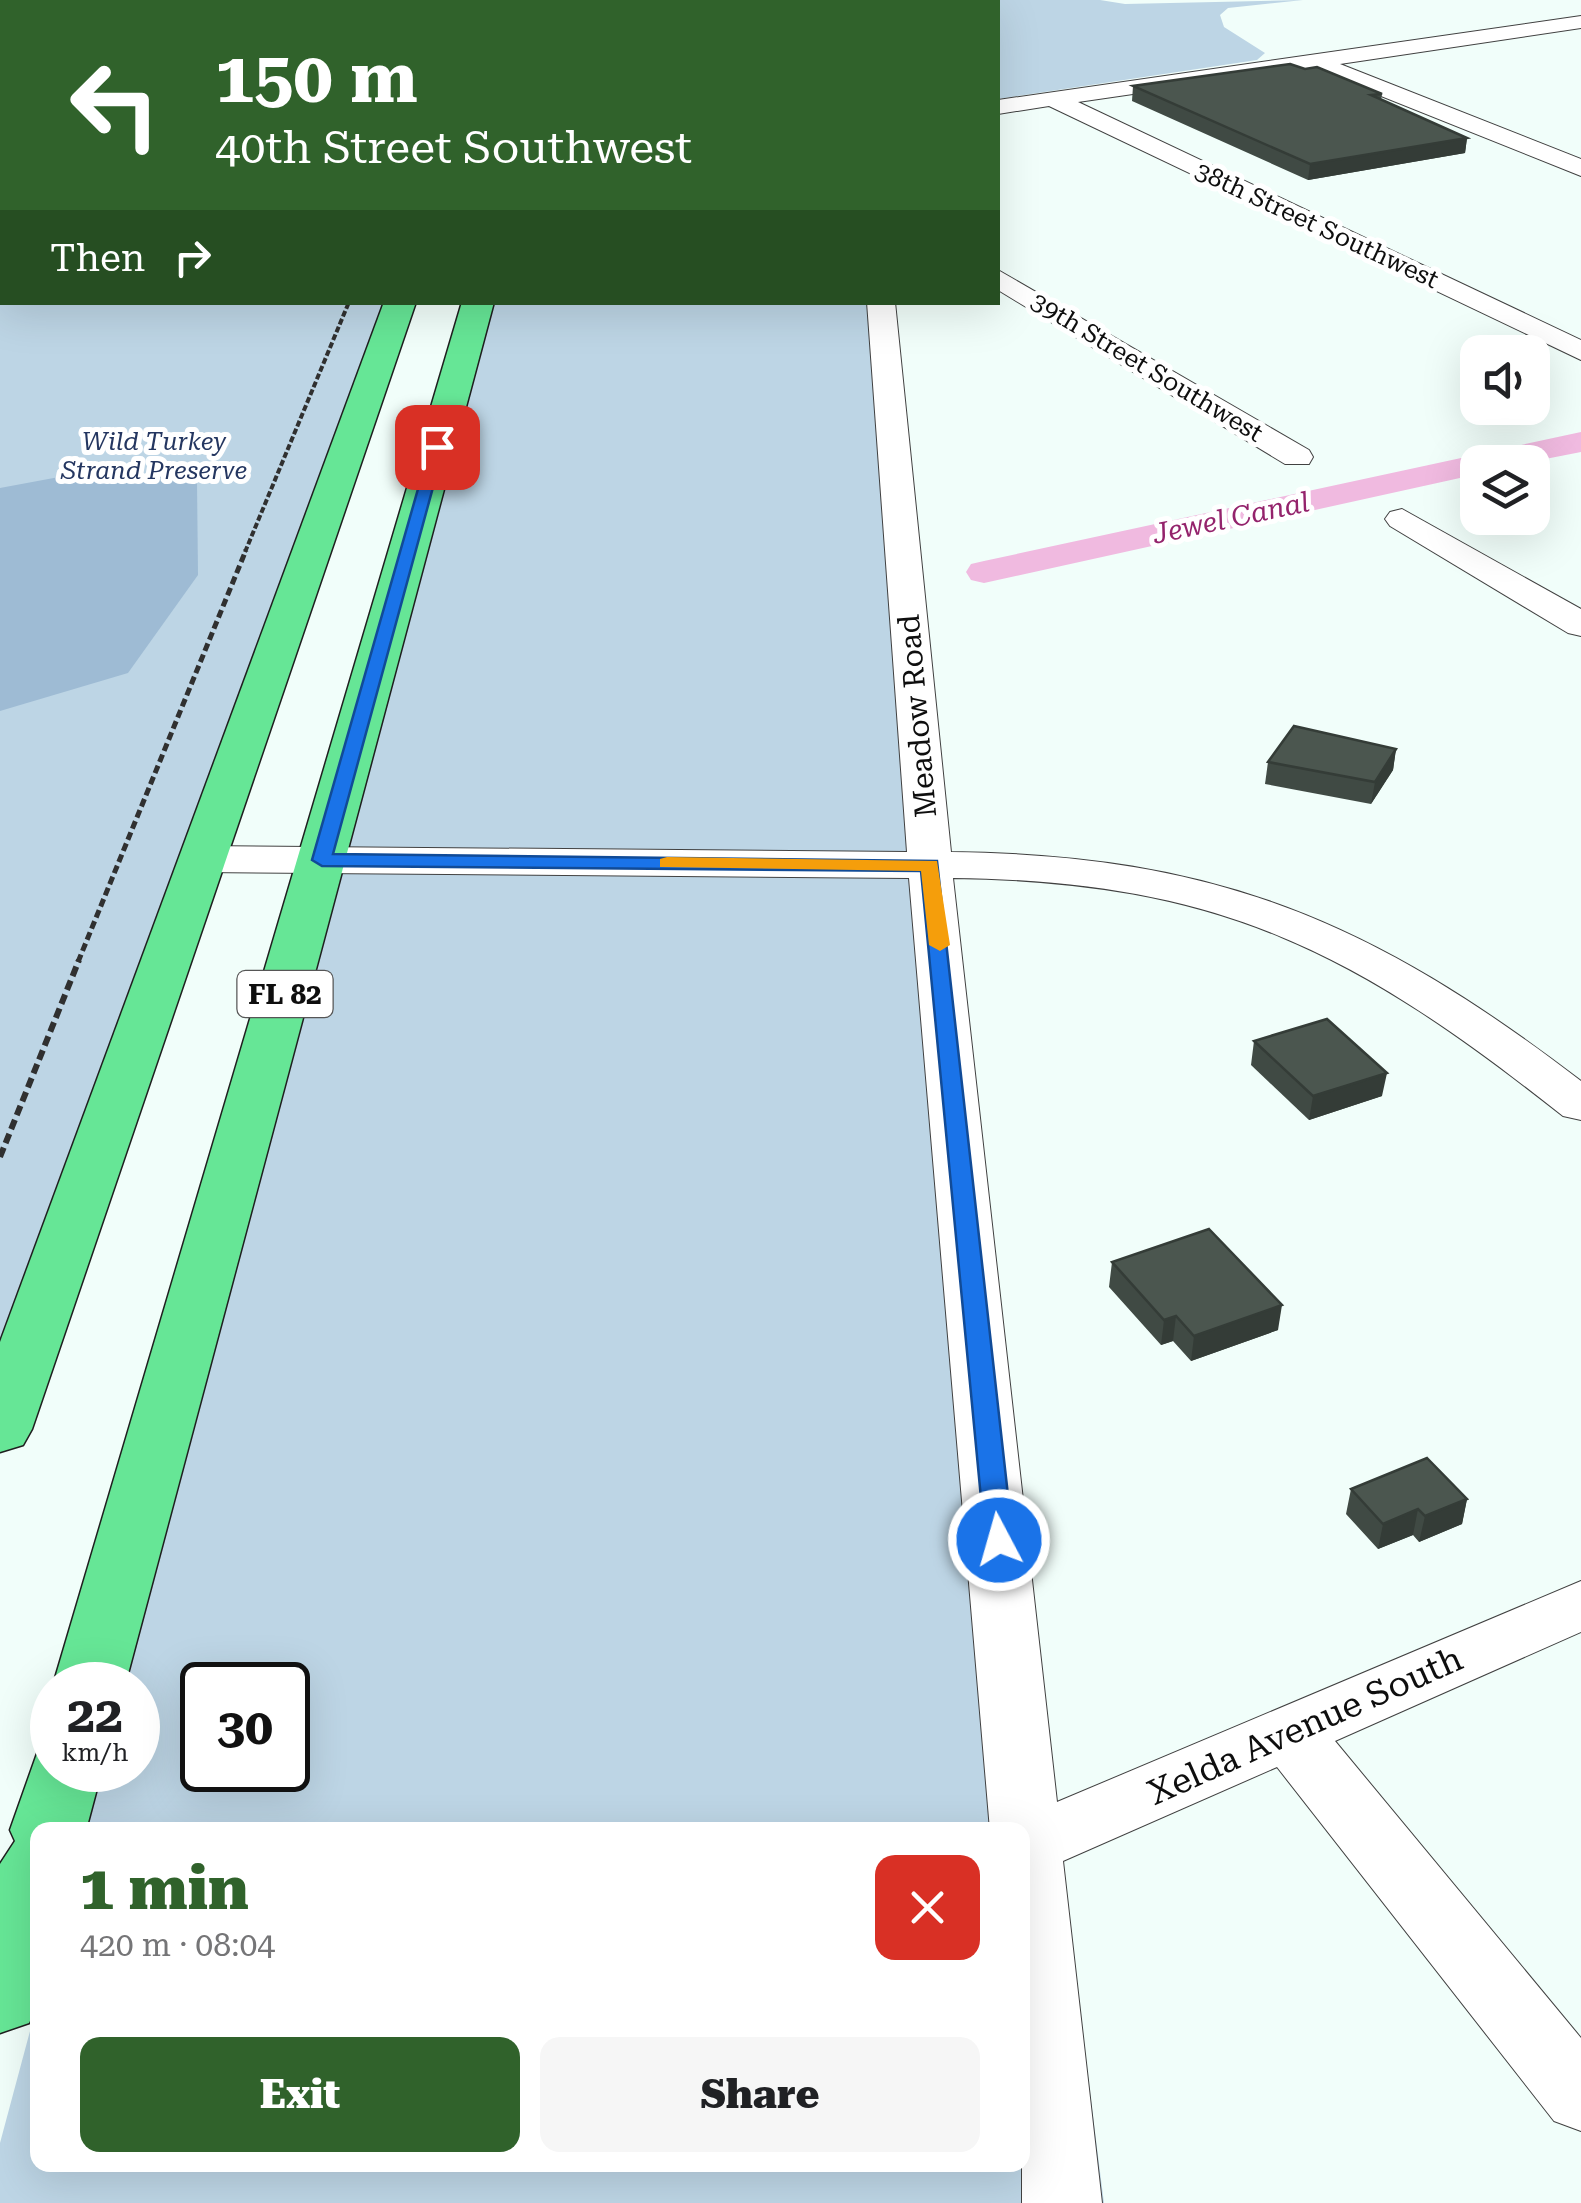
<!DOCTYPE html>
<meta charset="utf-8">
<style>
:root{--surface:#fff;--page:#f6f6f6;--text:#202124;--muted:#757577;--accent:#30622b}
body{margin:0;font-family:"Roboto Serif",serif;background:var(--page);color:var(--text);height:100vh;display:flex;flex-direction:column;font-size:38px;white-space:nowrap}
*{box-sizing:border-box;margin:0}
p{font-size:32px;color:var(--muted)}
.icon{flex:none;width:55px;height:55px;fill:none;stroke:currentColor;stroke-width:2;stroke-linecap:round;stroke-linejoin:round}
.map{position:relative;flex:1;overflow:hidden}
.drawer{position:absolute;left:30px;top:1822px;width:1000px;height:350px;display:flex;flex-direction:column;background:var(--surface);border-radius:20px;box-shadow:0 10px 40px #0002}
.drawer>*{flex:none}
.hud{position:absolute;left:0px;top:0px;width:1000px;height:305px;box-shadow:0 10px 40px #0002;background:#30622b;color:#fff;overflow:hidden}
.tools{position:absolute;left:1460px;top:335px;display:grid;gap:20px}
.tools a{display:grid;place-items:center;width:90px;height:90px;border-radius:20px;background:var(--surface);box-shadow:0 10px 40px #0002;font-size:50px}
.speed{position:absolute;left:30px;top:1662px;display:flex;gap:20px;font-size:50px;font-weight:700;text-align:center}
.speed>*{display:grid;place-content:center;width:130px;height:130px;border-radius:50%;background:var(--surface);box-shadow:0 10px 40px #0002;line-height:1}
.speed small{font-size:25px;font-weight:400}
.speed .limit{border:5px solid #111;border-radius:15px;background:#fff;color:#111}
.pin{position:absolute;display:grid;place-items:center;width:85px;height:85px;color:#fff;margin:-42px;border-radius:20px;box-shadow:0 5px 15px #0006}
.me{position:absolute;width:110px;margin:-55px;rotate:354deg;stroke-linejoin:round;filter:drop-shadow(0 0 8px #0008)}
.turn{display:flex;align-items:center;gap:35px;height:210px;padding:0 50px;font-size:45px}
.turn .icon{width:130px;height:130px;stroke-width:2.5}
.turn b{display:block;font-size:70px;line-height:85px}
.then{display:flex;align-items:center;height:95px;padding:0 50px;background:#0003;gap:20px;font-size:38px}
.round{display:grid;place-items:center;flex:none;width:105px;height:105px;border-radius:20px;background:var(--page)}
.head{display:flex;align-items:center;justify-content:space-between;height:170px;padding:0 50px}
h1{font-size:60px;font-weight:800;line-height:75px;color:var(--accent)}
.primary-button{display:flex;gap:20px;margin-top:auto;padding:20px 50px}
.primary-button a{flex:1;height:115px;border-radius:20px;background:var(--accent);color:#fff;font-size:40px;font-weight:800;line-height:115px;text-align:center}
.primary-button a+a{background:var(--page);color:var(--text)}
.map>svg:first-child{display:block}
.green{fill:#bdd5e5;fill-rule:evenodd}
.forest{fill:#9ebbd4}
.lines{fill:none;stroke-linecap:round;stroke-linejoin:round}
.canal{fill:#f0bae0;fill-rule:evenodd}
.street-casing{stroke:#414141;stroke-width:2}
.highway-casing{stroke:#1f1f1f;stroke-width:3}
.path-far2{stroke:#303030;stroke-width:4;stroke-dasharray:6 2.5;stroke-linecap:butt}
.path-far1{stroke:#303030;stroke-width:5;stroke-dasharray:8 4;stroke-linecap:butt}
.path{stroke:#303030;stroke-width:6;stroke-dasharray:10 5;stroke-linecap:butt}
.street{fill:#fff;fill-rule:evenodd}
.highway{fill:#66e696;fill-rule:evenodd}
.wall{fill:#404a44}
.shaded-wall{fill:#343c37}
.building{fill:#4b564f;stroke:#343c37;stroke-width:2.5}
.route{fill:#1a73e8;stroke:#114b97;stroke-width:2.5}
.slow{fill:#f59e0b}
.labels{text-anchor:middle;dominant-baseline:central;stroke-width:10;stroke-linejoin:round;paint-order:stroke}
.far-street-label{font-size:25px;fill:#0e0e0e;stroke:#fff}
.far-park-label{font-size:25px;font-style:italic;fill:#243660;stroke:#fff}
.far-water-label{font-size:28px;font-style:italic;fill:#94236c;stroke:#fff}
.shield{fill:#fff;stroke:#565656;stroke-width:2.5}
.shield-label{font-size:28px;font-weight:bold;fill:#0e0e0e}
.street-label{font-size:30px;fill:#0e0e0e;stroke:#fff}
.near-street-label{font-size:35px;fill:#0e0e0e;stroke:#fff}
</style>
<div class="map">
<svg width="1581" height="2203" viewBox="0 0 1581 2203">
<rect width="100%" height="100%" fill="#f1fefa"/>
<g class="green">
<path d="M 0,0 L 494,0 L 2,2 L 2,302 L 385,303 L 0,1344 Z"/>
<path d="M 576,0 L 1100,0 L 1125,4 L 1303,0 L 1228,8 L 1220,15 L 1224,27 L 1265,53 L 1257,60 L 998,99 L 998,2 Z"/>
<path d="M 493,303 L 870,303 L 916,719 L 1104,2203 L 0,2203 L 0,2143 L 37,2005 L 38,2165 L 1022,2165 L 1022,1830 L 85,1830 L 101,1770 L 138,1770 L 138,1685 L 124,1685 ZM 202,1685 L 288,1685 L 288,1770 L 202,1770 Z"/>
</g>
<path class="forest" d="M 102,469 L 197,482 L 198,575 L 128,673 L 0,711 L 0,488 Z"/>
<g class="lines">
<path class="canal" d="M 1581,432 L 1581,452 L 1530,462 L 1478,462 L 1478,474 L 984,583 L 971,580 L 966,572 L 971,564 L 984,561 Z"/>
<defs>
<g id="street">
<path d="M 841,0 L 861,0 L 862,2 L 842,2 Z"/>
<path d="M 1581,16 L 1581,28 L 1340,64 L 1581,159 L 1581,176 L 1311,68 L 1078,102 L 1581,340 L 1581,360 L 1049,106 L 998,114 L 998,100 Z"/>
<path d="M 998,270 L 1309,450 L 1313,457 L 1309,464 L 1285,464 L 998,290 Z"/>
<path d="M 867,302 L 895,302 L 951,852 C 1216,855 1372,921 1581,1081 L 1581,1120 L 1563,1116 C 1357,953 1222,881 953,878 L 1057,1802 L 1581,1581 L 1581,1632 L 1335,1741 L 1581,2038 L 1581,2131 L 1554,2121 L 1277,1767 L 1063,1861 L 1102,2203 L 1022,2203 L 1022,1830 L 990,1830 L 909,878 L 201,872 L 186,868 L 179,859 L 186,850 L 201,846 L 907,852 Z"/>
<path d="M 1402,509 L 1581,609 L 1581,636 L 1568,633 L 1390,526 L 1385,519 L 1390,512 Z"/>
</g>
<g id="highway">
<path d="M 384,302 L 416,302 L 32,1429 L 23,1445 L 0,1452 L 0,1342 Z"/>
<path d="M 462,302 L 494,302 L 125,1685 L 53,1685 Z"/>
<path d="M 52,1744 L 52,1770 L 102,1770 L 86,1830 L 38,1830 L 38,2004 L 29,2023 L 0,2033 L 0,1864 L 15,1841 L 10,1830 L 39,1748 Z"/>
</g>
</defs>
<use href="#street" class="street-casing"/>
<use href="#highway" class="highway-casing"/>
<path class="path-far2" d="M 245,552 L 349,302"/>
<path class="path-far1" d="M 78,962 L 246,550"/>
<path class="path" d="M 0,1157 L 79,960"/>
<use href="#street" class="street"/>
<use href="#highway" class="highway"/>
</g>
<g class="wall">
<path d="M 1305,69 L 1382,94 L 1381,100 L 1467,138 L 1465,153 L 1308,180 L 1132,101 L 1133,86 Z"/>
<path d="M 1396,749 L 1393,770 L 1371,804 L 1265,784 L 1268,762 Z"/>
<path d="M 1254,1041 L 1382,1096 L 1309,1120 L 1251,1065 Z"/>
<path d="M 1112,1262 L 1278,1330 L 1191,1361 L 1173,1341 L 1161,1345 L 1109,1287 Z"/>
<path d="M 1351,1489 L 1467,1499 L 1462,1524 L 1419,1542 L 1413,1535 L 1378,1549 L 1346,1514 Z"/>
</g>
<g class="shaded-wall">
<path d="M 1467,138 L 1465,153 L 1308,180 L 1310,164 Z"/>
<path d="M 1396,749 L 1393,770 L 1371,804 L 1375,782 Z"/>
<path d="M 1387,1073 L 1382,1096 L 1309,1120 L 1313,1096 Z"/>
<path d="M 1282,1305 L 1278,1330 L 1191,1361 L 1194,1336 Z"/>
<path d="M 1176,1316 L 1173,1341 L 1161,1345 L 1164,1320 Z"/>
<path d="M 1467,1499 L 1462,1524 L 1419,1542 L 1425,1516 Z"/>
<path d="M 1418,1509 L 1413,1535 L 1378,1549 L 1383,1524 Z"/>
</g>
<g class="building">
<path d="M 1290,64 L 1305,69 L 1317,67 L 1382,94 L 1371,95 L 1467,138 L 1310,164 L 1133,86 Z"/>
<path d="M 1294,726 L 1396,749 L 1375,782 L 1268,762 Z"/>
<path d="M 1327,1019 L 1387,1073 L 1313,1096 L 1254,1041 Z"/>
<path d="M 1209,1229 L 1282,1305 L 1194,1336 L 1176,1316 L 1164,1320 L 1112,1262 Z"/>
<path d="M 1427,1458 L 1467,1499 L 1425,1516 L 1418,1509 L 1383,1524 L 1351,1489 Z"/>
</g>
<path class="route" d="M 437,443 L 444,447 L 333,854 L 937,861 L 1013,1540 L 1009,1547 L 989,1547 L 985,1540 L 921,871 L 322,866 L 312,860 L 430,447 Z"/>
<path class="slow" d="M 667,857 L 937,861 L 950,945 L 940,951 L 929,945 L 921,871 L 660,867 L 660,859 Z"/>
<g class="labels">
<g class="far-street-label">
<text transform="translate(1317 225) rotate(25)">38th Street Southwest</text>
<text transform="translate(1147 367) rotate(31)">39th Street Southwest</text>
</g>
<g class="far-park-label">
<text x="154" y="441">Wild Turkey<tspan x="154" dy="29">Strand Preserve</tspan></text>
</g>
<g class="far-water-label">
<text transform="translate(1231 518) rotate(-12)">Jewel Canal</text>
</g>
<rect class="shield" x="237.5" y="971" width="95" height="46" rx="8"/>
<g class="shield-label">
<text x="285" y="994">FL 82</text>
</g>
<g class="street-label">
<text transform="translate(917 716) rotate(-95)">Meadow Road</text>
</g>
<g class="near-street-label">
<text transform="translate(1305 1726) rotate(-24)">Xelda Avenue South</text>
</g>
</g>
</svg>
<div class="tools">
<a><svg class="icon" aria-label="sound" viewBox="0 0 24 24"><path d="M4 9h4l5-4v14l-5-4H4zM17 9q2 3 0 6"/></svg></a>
<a><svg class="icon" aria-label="layers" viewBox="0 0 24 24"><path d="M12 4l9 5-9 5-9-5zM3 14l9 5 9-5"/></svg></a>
</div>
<div class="speed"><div>22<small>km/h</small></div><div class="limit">30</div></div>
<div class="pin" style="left:437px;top:447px;background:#d93025"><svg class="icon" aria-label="arrive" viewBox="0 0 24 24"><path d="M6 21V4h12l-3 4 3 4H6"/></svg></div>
<svg class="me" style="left:999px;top:1540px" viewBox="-20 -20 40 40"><circle r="17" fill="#1a73e8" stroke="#fff" stroke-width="3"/><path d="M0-11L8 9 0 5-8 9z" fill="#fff"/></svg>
<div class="hud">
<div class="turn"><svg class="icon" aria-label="left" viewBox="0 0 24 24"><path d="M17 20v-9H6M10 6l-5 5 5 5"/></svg><div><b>150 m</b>40th Street Southwest</div></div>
<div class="then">Then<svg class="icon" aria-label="right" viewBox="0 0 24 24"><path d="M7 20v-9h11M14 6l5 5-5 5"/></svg></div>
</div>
<section class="drawer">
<div class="head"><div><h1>1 min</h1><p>420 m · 08:04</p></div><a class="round" style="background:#d93025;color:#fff"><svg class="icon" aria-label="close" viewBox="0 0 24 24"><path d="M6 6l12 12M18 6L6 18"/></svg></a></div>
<div class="primary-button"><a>Exit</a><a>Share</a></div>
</section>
</div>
